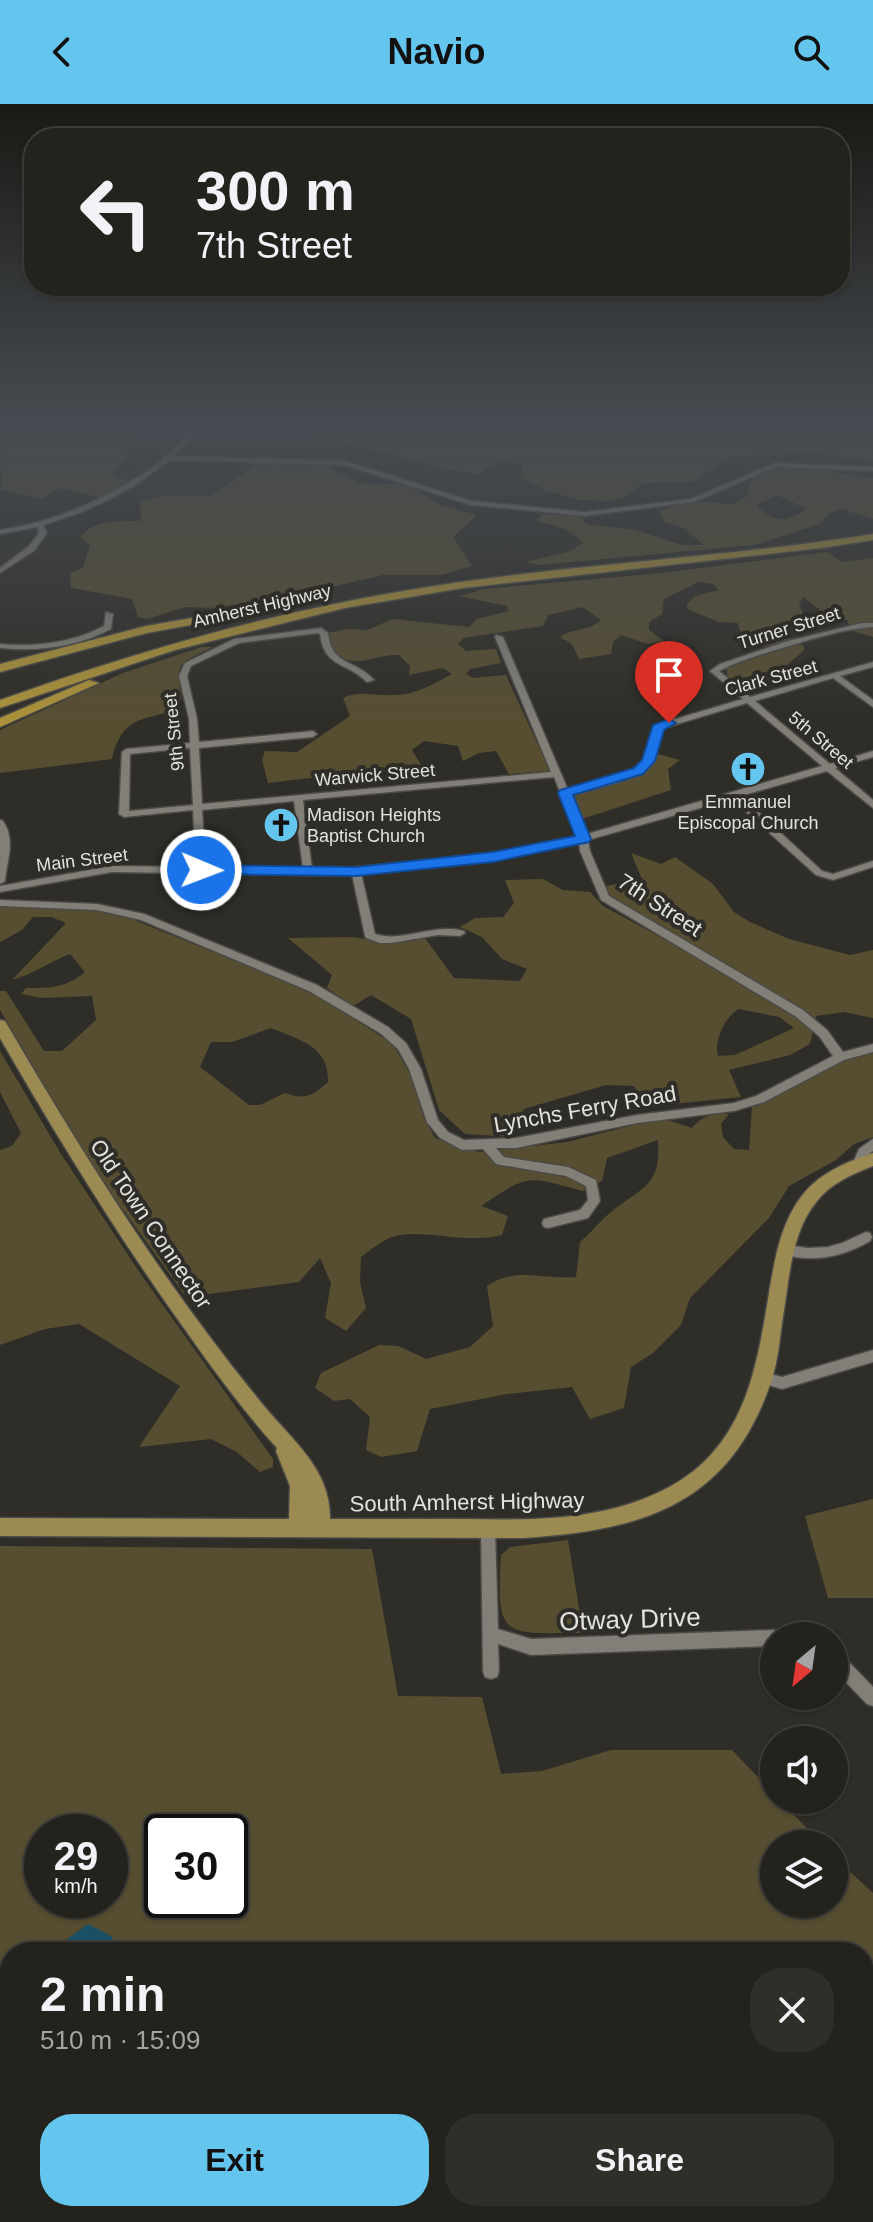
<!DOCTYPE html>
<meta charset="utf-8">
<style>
:root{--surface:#23221d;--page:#2f2f2a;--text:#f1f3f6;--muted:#a3a4a4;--line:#403f3b;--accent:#64c5ee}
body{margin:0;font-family:Helvetica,sans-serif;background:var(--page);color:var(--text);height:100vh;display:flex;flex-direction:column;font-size:30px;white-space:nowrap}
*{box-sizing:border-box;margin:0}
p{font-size:26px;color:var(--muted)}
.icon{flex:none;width:44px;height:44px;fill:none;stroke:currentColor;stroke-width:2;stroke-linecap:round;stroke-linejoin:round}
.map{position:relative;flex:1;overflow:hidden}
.details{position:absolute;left:0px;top:1838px;width:874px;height:280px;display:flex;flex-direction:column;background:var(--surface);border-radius:32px 32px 0 0;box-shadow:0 2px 6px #0004,0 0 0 2px var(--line)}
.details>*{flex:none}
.top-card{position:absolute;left:24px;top:24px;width:826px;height:168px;border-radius:32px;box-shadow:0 2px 6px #0004,0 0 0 2px var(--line);background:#23221d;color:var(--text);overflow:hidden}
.needle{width:52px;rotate:209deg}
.buttons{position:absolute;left:760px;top:1518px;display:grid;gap:16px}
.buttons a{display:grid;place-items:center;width:88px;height:88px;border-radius:50%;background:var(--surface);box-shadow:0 2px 6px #0004,0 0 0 2px var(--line);font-size:40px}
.speed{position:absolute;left:24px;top:1710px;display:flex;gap:16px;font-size:40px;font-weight:700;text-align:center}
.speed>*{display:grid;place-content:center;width:104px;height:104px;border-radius:50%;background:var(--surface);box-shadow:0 2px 6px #0004,0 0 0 2px var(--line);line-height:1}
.speed small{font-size:20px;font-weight:400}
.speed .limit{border:4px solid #111;border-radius:12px;background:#fff;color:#111}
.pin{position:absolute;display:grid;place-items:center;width:68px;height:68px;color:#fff;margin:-82px -34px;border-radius:50% 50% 50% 0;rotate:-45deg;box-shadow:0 0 8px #0007}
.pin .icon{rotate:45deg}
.me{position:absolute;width:88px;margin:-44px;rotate:91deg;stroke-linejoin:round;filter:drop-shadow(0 0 6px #0008)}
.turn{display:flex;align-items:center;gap:28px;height:168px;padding:0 40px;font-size:36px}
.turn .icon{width:104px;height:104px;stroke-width:2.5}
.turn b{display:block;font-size:56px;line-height:68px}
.round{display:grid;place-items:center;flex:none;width:84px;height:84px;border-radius:32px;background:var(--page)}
.overview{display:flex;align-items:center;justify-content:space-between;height:136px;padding:0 40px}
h1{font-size:48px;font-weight:700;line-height:60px}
.button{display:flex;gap:16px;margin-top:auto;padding:16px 40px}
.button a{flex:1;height:92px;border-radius:32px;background:var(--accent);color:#111;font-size:32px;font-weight:700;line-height:92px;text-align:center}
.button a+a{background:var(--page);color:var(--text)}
header{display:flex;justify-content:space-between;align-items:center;height:104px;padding:0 40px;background:var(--accent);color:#111;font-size:36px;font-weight:700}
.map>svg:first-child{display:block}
.green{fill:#574e32;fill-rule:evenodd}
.water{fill:#195066}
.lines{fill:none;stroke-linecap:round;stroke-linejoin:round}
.minor-casing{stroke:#4c4a46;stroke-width:3}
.major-casing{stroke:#4c4a46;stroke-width:3}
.highway-casing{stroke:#4c4a46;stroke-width:3}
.minor{fill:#817f78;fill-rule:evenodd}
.major{fill:#9b8b53;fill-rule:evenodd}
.highway{fill:#ac933b;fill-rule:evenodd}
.route{fill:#1a73e8;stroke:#114b97;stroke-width:2}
.labels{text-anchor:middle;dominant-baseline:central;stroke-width:8;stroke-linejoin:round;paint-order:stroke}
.far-street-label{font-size:18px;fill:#e3e2de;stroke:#2f2d27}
.far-poi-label{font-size:18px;fill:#e3e2de;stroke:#2f2d27}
.street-label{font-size:22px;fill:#e3e2de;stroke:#2f2d27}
.near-street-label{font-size:26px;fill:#e3e2de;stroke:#2f2d27}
</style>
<header><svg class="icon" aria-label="back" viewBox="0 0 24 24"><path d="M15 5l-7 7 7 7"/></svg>Navio<svg class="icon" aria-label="search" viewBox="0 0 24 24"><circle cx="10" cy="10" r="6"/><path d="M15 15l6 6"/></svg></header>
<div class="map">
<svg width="873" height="2118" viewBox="0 0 873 2118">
<rect width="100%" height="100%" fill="#2f2d27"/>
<g class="green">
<path d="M 0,324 L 66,324 L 83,331 L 138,330 L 128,345 L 127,355 L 117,362 L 113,372 L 128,376 L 102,394 L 60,384 L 42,395 L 1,386 Z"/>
<path d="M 289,324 L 873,324 L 873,357 L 814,349 L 728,353 L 694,378 L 643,379 L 625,393 L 610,397 L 580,396 L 548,387 L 520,374 L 523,360 L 497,358 L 478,370 L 445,365 Z"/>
<path d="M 260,358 L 333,359 L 329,364 L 359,379 L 407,381 L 440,401 L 477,411 L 453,433 L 472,462 L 442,471 L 383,471 L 296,491 L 216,504 L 185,503 L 147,515 L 138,513 L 132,495 L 71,484 L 70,469 L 83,464 L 90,441 L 80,434 C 93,415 120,417 141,417 L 140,398 L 161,392 L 211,392 Z"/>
<path d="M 796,363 C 823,365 846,372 873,374 L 873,415 L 842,405 L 829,409 L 820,420 L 754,441 L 539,461 L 525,458 L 568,448 L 583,439 C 570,424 554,421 536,417 L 543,410 L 582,413 L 586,420 L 635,426 L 682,441 L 704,441 L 684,424 L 665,418 L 659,407 C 671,403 684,399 697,398 C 720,395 724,408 747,392 L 749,377 L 771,366 ZM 777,391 L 807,405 C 783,419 776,419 756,401 Z"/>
<path d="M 827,448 L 842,458 L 873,454 L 873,533 L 853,527 L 847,516 L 823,508 L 803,493 L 799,501 L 803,509 L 786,531 L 804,542 L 804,546 L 770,576 L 728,576 L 726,563 L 764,551 L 767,543 L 744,541 L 738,519 L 719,518 L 689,506 L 686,501 L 695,492 L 719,486 L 713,480 L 699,478 L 664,495 L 662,510 L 649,518 L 649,526 L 664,537 L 648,540 L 621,531 L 613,538 L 611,550 L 579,555 L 572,540 L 560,533 C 574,523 589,528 601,516 L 582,503 L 548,511 L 543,522 L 463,534 L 458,540 L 466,547 L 496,545 L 501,559 L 470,565 L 466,570 L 473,574 L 506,571 L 550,667 L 509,670 L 496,647 L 479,649 L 463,657 L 458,642 L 424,637 L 412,646 L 421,661 L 268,679 L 262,656 L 265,647 L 297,648 L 350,612 L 343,594 C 359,586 376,592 393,591 C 416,591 433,580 452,570 L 443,564 L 409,571 L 410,562 L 399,551 C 366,551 362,567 331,548 L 329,529 L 346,525 L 367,526 L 393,515 L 469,523 L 477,515 L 508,507 L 507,502 L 459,492 L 484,485 L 662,469 Z"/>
<path d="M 202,543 L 213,543 C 172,563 179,556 181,598 C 157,623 125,600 112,655 L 0,669 L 0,626 L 123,569 Z"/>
<path d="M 658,650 L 680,656 L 668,665 L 671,686 L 582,715 L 573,692 C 601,681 644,680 658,650 Z"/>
<path d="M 631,749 L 661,760 L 675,753 L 713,780 L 734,808 L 750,818 L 789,835 L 850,851 L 873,846 L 873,914 L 844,908 L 816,912 L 810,940 L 790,951 L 729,966 L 741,993 L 644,1003 L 634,982 L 606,981 L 524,1005 L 512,1033 L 465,1030 L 439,1006 L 411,915 L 371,891 L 353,902 L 327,884 L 332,871 L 288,834 L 352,833 L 390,839 L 425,834 L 454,874 L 520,877 L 527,865 L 502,855 L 482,833 L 460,823 L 475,814 L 503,813 L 514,799 L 505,776 L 543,775 L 563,786 L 590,788 L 603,802 L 694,851 L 607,791 L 606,782 L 642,775 ZM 738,905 L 779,913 L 794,924 L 735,951 L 718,952 C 714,936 724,915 738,905 Z"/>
<path d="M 0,803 L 74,804 L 119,810 L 312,888 L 393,940 L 413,976 L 423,1012 L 435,1034 L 461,1044 L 479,1048 L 567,1038 L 646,1018 L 668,1016 L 692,1024 C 702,1011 713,1010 729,1010 L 721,1020 L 723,1033 L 734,1045 L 749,1046 L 752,1002 L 843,956 L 873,948 L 873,1033 L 854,1040 L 836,1056 L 789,1082 L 769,1114 L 690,1194 L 681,1221 L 653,1249 L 631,1263 L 624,1304 L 590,1315 L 572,1283 L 507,1290 L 430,1305 L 417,1347 L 381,1353 L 366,1346 L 370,1313 L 350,1295 L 334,1297 L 315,1284 L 321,1269 L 379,1241 L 398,1242 L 426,1255 L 470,1243 L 493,1222 L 487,1182 C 515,1162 545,1176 576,1173 L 580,1138 C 591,1129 600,1117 611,1108 C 643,1082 661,1083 658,1036 L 607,1054 L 602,1077 L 583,1087 C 527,1072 530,1069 481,1102 L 508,1112 L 502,1131 C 462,1140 433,1126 400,1131 C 387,1132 372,1145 361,1153 L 360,1178 L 366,1204 L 346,1227 L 325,1214 L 331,1179 L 320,1154 L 299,1178 L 186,1193 L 95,1067 L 0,906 L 0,887 L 6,887 L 44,947 L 62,947 L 96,916 L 92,892 L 41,894 L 21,890 L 26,884 C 50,884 66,884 85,868 L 70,850 C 55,855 24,875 13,875 L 66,819 L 51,813 L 33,813 L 22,826 L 0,838 ZM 271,924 C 300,936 329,942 328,978 C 313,991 306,997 285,989 L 260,1001 L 249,1001 L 200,963 L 211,938 L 232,938 Z"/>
<path d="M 0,947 L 61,1050 L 142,1172 L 273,1355 L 273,1363 L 260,1368 L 237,1348 L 211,1335 L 139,1343 L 180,1282 L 79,1220 L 45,1225 L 0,1241 L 0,1046 L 12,1042 L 21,1029 L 0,988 Z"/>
<path d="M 873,1395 L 873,1494 L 828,1494 L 805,1412 Z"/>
<path d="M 568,1436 L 583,1529 C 503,1529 496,1536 501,1451 L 510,1443 Z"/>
<path d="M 0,1442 L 372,1445 L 398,1592 L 482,1593 L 501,1670 L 542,1667 L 611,1646 L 732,1646 L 774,1690 L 774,1696 L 780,1696 L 822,1740 L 774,1740 L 774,1800 L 834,1800 L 834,1753 L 873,1789 L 873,2118 L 140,2118 L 143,2108 L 864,2108 L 864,1848 L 120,1848 L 111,1832 L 66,1836 L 65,1848 L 10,1848 L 10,1952 L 3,1955 L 0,1963 ZM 42,1728 L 110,1728 L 110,1796 L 42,1796 ZM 162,1728 L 230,1728 L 230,1796 L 162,1796 Z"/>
</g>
<path class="water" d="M 88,1820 L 111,1832 L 120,1848 L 65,1848 L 66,1836 Z"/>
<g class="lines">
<defs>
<g id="minor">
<path d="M 192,324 L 198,324 L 174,352 L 345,357 L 472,397 L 584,408 L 691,395 L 775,359 L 873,363 L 873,367 L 776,363 L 694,398 L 584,412 L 471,401 L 344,361 L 170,356 L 137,380 L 110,395 L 82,408 L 43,421 L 47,429 L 35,446 L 0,469 L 0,464 L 29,442 L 39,429 L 37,423 L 0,430 L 0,426 C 58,417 109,394 157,360 L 163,355 L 163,353 C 175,348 183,335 192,324 Z"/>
<path d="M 106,508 L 113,510 L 111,525 C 76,543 39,548 0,544 L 0,540 C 36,543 72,539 104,522 Z"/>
<path d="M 862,519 L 873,519 L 873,523 C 841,525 810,536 779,545 C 759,551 738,557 719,567 L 750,593 L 873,558 L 873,563 L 840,572 L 873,596 L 873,603 L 833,574 L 755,597 L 830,660 L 873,647 L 873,653 L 835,664 L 873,696 L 873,704 L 827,667 L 741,692 L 822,767 L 833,770 L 873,757 L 873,763 L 833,776 L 816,771 L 732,695 L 588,736 L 590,747 L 609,792 L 803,906 L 827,926 L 843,948 L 873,940 L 873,948 L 844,956 L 764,998 L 734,1007 L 637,1019 L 516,1044 L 496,1044 L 504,1053 L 568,1063 L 596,1076 L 600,1097 L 588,1114 L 548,1124 L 544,1123 L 542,1119 L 544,1115 L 580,1106 L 588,1096 L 586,1082 L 566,1072 L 496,1060 L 483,1045 L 462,1046 L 440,1034 L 427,1018 L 409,965 L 398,945 L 380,929 L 309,887 L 141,816 L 97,806 L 0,802 L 0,796 L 97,800 L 144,810 L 317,881 L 388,923 L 406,939 L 421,965 L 438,1016 L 448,1028 L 464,1036 L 516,1034 L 637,1011 L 734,999 L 756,992 L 833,952 L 819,932 L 795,912 L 601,796 L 580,747 L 579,738 L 493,756 L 361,769 L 375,830 C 403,839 432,819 464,827 L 465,829 L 460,832 L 438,831 L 391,839 L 380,839 L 366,834 L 365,832 L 352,770 L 308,771 L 112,768 L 0,788 L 0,782 L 112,762 L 196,763 L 193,706 L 124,713 L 119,710 L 122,648 L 126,645 L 190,639 L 189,615 L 179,572 L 185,559 L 234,535 L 321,524 L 328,529 C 332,563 354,554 374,576 L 367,578 C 347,558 324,564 320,530 L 317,529 L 239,539 L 191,562 L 187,572 L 197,615 L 199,638 L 313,627 L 317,630 L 313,633 L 199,644 L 202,700 L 551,668 L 495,533 L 496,531 L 503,533 L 568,686 C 587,681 634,673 644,655 C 651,644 649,631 658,620 L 743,595 L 710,567 L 720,560 L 788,537 ZM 747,599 L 822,662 L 587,730 L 570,691 C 592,685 638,678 651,659 C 658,648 656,634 664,624 ZM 190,644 L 193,701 L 129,707 L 130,650 ZM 554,673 L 578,732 L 493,750 L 337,765 L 312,765 L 303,696 ZM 294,697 L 303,764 L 206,763 L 202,706 Z"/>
<path d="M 0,716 L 3,717 C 16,736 7,756 5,777 L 0,780 Z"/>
<path d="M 873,1035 L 873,1047 L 868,1051 L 862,1064 L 854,1064 L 852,1061 L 859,1045 Z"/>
<path d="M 866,1128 L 870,1129 L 872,1133 L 870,1137 C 843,1153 813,1159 782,1150 L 780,1146 L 782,1142 L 786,1141 L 808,1144 L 828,1143 L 842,1139 Z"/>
<path d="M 873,1246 L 873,1258 L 782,1285 L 758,1278 L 756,1274 L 758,1270 L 763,1268 L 782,1273 Z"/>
<path d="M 488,1418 L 493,1420 L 495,1425 L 498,1525 L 531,1535 L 774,1526 L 780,1528 L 781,1532 L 774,1532 L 774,1542 L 531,1551 L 498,1540 L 499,1567 L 497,1573 L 491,1575 L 485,1573 L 483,1567 L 481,1425 L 483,1420 Z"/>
<path d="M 834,1547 L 840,1549 L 873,1583 L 873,1602 L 867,1600 L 834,1566 Z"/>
</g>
<path id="major" d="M 0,916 L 5,917 C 83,1051 166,1183 264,1302 C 293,1337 331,1366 330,1415 C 375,1415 419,1415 464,1415 C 522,1416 583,1417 638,1397 C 739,1361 754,1283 769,1189 C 775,1154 781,1116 805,1088 C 822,1068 849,1057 873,1049 L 873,1062 C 853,1070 831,1079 817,1097 C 792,1127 790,1169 784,1206 C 780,1229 779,1255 771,1278 C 729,1401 643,1426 524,1434 L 0,1432 L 0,1414 L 289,1415 L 290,1382 L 276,1347 L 277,1344 C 237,1300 203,1251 169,1203 C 108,1116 53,1026 0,934 Z"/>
<g id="highway">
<path d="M 873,430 L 873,436 L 822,444 L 463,484 L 345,504 L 175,546 L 0,604 L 0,596 C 132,549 266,510 403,487 C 559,460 717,455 873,430 Z"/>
<path d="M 312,493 L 318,496 L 316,498 L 147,529 L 0,568 L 0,560 L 146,522 Z"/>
<path d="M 89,576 L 99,579 L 0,623 L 0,614 Z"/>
</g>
</defs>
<use href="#minor" class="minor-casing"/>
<use href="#major" class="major-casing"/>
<use href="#highway" class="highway-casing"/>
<use href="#minor" class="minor"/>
<use href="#major" class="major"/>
<use href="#highway" class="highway"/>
</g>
<linearGradient id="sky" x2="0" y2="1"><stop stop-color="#1a1915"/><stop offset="0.52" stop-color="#474c52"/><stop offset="1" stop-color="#474c52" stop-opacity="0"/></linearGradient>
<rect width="873" height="621" fill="url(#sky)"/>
<path class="route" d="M 669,615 L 676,619 L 664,626 L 655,657 L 643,670 L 573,691 L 591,735 L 589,738 L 493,758 L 356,772 L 201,770 L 194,766 L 201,761 L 356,763 L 493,748 L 575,732 L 558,689 L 560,686 L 634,664 L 642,656 L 653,621 Z"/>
<defs>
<symbol id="church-disc" viewBox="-11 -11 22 22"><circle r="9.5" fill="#64c5ee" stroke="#2f2d27"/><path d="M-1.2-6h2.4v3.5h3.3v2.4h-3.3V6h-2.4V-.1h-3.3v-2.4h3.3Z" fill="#111"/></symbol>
</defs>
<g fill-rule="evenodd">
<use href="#church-disc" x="728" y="645" width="40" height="40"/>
<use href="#church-disc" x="261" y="701" width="40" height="40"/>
</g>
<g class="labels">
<g class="far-street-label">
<text transform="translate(262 502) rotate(-13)">Amherst Highway</text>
<text transform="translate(789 524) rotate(-17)">Turner Street</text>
<text transform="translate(771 574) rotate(-15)">Clark Street</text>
<text transform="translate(174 628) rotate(-96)">9th Street</text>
<text transform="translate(821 636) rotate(40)">5th Street</text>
<text transform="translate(375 671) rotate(-5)">Warwick Street</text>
<text transform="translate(82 756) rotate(-7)">Main Street</text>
</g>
<g class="far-poi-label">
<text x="748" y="698">Emmanuel<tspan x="748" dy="21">Episcopal Church</tspan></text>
<text x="307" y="711" text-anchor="start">Madison Heights<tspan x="307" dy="21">Baptist Church</tspan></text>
</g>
<g class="street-label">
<text transform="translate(660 801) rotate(33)">7th Street</text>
<text transform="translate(585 1005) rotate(-10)">Lynchs Ferry Road</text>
<text transform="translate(151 1120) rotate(56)">Old Town Connector</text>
<text transform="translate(467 1398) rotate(-1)">South Amherst Highway</text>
</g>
<g class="near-street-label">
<text transform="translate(630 1515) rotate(-2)">Otway Drive</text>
</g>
</g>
</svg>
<div class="buttons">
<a><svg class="needle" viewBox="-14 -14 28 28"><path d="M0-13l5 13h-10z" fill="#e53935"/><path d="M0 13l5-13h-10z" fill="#a3a4a4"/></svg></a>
<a><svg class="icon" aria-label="sound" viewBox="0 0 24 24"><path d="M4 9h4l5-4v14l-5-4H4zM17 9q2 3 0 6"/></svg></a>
<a><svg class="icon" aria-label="layers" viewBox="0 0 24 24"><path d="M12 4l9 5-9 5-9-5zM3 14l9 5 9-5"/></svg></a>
</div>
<div class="speed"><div>29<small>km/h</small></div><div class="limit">30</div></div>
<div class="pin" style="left:669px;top:619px;background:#d93025"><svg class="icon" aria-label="arrive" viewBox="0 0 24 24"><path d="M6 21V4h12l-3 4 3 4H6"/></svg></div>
<svg class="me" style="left:201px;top:766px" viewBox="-20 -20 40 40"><circle r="17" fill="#1a73e8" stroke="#fff" stroke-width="3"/><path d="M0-11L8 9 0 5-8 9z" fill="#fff"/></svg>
<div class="top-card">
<div class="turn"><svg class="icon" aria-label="left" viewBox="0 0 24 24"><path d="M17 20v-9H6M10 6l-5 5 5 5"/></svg><div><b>300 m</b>7th Street</div></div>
</div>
<section class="details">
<div class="overview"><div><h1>2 min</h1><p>510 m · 15:09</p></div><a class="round"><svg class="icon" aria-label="close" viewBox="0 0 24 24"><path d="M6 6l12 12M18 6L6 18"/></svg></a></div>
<div class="button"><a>Exit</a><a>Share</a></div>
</section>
</div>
